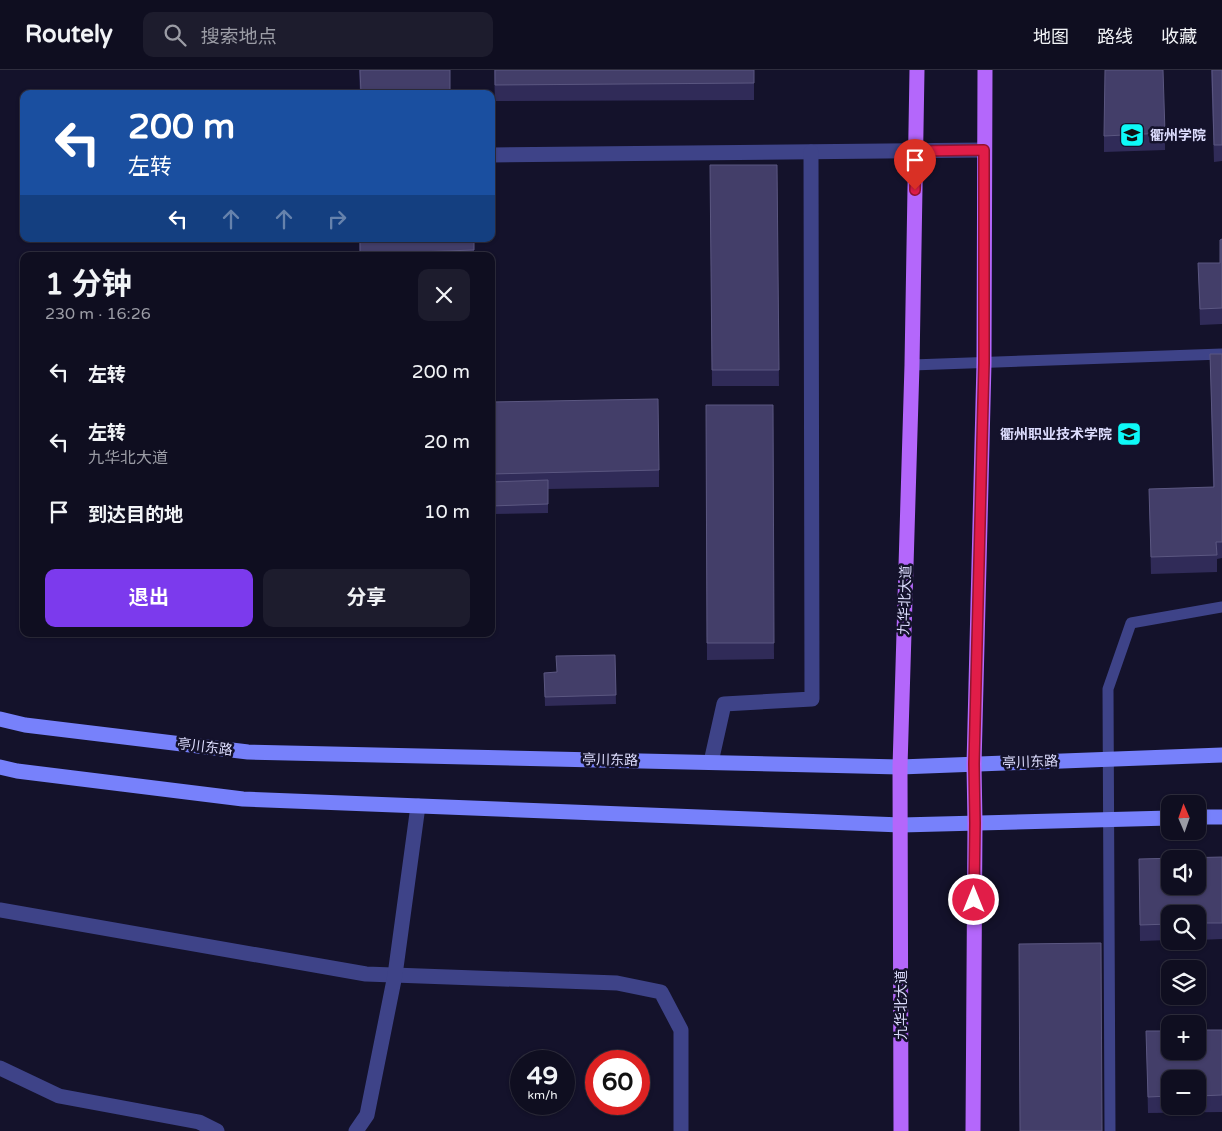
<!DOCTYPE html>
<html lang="zh">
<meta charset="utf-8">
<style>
:root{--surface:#0f0e20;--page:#1d1c2d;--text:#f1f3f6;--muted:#9b9ca5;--line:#2f2e3e;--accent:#7c3aed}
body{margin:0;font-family:"Varela Round","Noto Sans SC",sans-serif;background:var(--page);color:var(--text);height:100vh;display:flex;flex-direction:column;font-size:19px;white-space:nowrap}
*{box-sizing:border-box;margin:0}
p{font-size:16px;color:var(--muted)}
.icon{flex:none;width:28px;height:28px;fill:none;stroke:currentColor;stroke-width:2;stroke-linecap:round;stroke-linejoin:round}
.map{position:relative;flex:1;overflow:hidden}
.panel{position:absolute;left:20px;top:182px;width:475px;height:385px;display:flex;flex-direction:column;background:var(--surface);border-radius:10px;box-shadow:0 1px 4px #0004,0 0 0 1px var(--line)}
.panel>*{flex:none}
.hud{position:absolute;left:20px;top:20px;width:475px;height:152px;border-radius:10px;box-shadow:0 1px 4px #0004,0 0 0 1px var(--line);background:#1a4fa0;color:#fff;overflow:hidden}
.needle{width:32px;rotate:358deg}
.controls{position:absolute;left:1161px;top:725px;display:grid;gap:10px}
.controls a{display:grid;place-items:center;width:45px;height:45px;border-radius:10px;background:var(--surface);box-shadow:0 1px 4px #0004,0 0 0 1px var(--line);font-size:25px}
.speed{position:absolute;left:510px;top:980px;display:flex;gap:10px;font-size:25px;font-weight:700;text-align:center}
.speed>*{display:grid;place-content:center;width:65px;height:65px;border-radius:50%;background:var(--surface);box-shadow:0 1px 4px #0004,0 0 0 1px var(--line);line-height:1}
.speed small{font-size:12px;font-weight:400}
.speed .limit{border:8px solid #d22;background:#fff;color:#111}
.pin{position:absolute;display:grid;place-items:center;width:42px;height:42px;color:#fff;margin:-51px -21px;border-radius:50% 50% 50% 0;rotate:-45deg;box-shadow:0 0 5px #0007}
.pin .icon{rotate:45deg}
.me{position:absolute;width:55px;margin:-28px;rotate:0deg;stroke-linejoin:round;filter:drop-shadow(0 0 4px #0008)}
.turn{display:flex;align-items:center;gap:18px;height:105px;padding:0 25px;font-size:22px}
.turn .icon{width:65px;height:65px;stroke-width:2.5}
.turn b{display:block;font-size:35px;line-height:42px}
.lanes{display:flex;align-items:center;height:48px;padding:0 25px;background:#0003;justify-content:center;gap:25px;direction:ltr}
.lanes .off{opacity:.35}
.round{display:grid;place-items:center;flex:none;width:52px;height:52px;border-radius:10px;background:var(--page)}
.summary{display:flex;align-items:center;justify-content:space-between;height:85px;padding:0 25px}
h1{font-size:30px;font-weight:700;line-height:38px}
.cta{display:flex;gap:10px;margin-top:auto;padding:10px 25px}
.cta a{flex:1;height:58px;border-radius:10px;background:var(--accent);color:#fff;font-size:20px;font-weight:700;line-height:58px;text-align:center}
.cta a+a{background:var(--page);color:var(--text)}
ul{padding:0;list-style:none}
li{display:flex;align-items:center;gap:15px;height:70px;padding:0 25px}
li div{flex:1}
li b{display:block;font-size:19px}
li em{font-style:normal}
header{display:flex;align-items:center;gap:30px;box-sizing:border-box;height:70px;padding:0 25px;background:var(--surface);border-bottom:1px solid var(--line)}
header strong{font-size:24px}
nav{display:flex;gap:28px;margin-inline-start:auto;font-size:18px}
.search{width:350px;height:45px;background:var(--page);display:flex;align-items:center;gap:12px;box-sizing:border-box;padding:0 18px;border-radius:10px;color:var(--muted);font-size:19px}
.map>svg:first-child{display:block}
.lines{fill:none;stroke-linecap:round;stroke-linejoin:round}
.lane{stroke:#3e4388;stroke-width:11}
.street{stroke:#3e4388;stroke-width:15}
.secondary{stroke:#7781fb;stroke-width:15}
.primary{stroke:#b467fb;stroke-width:15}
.wall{fill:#302b58;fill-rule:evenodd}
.building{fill:#433e69;stroke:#5b5781;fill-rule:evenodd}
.route-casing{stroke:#92132f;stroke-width:12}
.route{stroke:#e11d48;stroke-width:9}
.labels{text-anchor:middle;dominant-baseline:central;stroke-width:5;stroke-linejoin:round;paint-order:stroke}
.poi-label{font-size:14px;font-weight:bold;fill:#ddddfe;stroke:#14122b;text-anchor:start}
.street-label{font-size:14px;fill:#ddddfe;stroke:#14122b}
</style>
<header>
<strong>Routely</strong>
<div class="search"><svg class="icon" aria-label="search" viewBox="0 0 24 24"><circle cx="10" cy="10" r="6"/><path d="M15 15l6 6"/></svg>搜索地点</div>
<nav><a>地图</a><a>路线</a><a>收藏</a></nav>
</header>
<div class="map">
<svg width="1222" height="1061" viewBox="0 0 1222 1061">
<rect width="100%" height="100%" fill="#14122b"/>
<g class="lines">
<g class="lane">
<path d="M 912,295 L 1222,284"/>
<path d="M 1110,1061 L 1108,619 L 1131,553 L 1222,537"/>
</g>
<g class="street">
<path d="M 491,85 L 984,80"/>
<path d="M 711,692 L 724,634 L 812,629 L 811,82"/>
<path d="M 0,840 L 366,904 L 617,913 L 661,922 L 681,960 L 681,1061"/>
<path d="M 0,998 L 59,1026 L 199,1052 L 217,1061"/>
<path d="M 356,1061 L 367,1045 L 395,905 L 418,736"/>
</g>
<g class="secondary">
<path d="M 0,649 L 25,655 L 248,682 L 900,697 L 1222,685"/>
<path d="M 0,697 L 17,701 L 243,729 L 901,755 L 1170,748"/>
<path d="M 1198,747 L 1222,747"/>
</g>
<g class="primary">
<path d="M 901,1061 L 900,697 L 912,295 L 917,0"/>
<path d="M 973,1061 L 975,753 L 974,695 L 984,293 L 985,0"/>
</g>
</g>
<g class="wall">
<path d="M 359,0 L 450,0 L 450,24 L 360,24 Z"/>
<path d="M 494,0 L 754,0 L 754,30 L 495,31 Z"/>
<path d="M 1211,0 L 1222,0 L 1222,91 L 1214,92 Z"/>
<path d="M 1165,63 L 1165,80 L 1104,82 L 1104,66 Z"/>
<path d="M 710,95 L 777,95 L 779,316 L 712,316 Z"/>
<path d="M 359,169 L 474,169 L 474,186 L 360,186 Z"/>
<path d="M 1222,169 L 1222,254 L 1200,255 L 1198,193 L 1220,193 L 1220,170 Z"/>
<path d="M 1210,284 L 1222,284 L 1222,488 L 1217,489 L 1217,502 L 1151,504 L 1149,419 L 1213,417 Z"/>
<path d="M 491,332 L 659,400 L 659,417 L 548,419 L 548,443 L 491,444 Z"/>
<path d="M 706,335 L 773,335 L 774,589 L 707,590 Z"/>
<path d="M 615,585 L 616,634 L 545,636 L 544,603 L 557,602 Z"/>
<path d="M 1222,787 L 1222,869 L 1198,870 L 1198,844 L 1170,844 L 1170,870 L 1140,871 L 1139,789 Z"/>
<path d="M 1222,960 L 1222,1042 L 1148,1043 L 1146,961 ZM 1170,1009 L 1198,1009 L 1198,1036 L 1170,1036 Z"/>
</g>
<g class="building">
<path d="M 360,0 L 450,0 L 450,20 L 361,23 Z"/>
<path d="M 495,0 L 754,0 L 754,13 L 495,15 Z"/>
<path d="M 1105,0 L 1163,0 L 1165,63 L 1104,66 Z"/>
<path d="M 1212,0 L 1222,0 L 1222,75 L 1214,75 Z"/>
<path d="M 710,95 L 777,95 L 779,300 L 712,300 Z"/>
<path d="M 360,169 L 474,169 L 474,180 L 360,184 Z"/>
<path d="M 1222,169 L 1222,238 L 1200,239 L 1198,193 L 1220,193 L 1220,170 Z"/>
<path d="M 1210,284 L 1222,284 L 1222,472 L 1216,472 L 1217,485 L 1151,487 L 1149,419 L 1214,417 Z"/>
<path d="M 658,329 L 659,400 L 491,404 L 491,332 Z"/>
<path d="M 706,335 L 773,335 L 774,573 L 707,573 Z"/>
<path d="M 548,410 L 548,434 L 491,436 L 491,412 Z"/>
<path d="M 615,585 L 616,625 L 545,627 L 544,603 L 557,602 L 556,586 Z"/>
<path d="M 1222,787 L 1222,853 L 1198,853 L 1198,844 L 1170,844 L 1170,854 L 1140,855 L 1139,789 ZM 1170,789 L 1198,789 L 1198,816 L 1170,816 Z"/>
<path d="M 1101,873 L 1102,1061 L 1020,1061 L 1019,874 Z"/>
<path d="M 1198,960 L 1222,960 L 1222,1025 L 1198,1026 L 1198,1009 L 1170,1009 L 1170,1026 L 1148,1027 L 1146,961 L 1170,961 L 1170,981 L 1198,981 Z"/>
</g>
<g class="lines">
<defs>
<path id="route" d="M 915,120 L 916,81 L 984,80 L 984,293 L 974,694 L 975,753 L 974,830"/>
</defs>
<use href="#route" class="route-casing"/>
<use href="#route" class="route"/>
</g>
<defs>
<symbol id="university-square" viewBox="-11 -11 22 22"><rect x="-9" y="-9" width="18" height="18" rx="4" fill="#0ef9f7" stroke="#14122b"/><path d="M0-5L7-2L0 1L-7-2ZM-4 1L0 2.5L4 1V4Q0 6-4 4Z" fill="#111"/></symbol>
</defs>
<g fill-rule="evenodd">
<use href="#university-square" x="1118" y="51" width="28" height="28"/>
<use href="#university-square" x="1115" y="350" width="28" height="28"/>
</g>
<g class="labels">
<g class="poi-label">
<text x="1150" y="65">衢州学院</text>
<text x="1112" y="364" text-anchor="end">衢州职业技术学院</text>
</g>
<g class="street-label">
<text transform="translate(905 530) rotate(-88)">九华北大道</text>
<text transform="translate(205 677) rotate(7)">亭川东路</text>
<text transform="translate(610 690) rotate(1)">亭川东路</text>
<text transform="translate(1030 692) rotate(-2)">亭川东路</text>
<text transform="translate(901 935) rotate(-90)">九华北大道</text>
</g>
</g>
</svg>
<div class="controls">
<a><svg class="needle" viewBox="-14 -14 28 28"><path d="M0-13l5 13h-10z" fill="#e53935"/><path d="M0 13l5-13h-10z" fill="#9b9ca5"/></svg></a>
<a><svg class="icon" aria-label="sound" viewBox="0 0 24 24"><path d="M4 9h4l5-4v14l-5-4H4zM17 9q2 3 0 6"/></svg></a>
<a><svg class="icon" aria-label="search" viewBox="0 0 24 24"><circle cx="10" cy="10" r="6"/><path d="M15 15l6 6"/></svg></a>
<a><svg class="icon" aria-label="layers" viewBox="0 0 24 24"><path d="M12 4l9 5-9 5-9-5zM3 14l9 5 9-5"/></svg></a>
<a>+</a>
<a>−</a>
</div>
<div class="speed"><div>49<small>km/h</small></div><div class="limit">60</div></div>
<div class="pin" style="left:915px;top:120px;background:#d93025"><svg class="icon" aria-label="arrive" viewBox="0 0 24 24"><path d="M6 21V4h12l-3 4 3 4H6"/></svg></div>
<svg class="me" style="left:974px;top:830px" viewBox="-20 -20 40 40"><circle r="17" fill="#e11d48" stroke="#fff" stroke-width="3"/><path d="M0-11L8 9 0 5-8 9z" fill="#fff"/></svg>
<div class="hud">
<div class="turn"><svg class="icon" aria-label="left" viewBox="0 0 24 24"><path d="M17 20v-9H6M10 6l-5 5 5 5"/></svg><div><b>200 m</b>左转</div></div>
<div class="lanes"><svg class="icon" aria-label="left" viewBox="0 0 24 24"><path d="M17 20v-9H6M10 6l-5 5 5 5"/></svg><svg class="icon off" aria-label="ahead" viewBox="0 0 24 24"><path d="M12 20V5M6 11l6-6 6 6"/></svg><svg class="icon off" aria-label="ahead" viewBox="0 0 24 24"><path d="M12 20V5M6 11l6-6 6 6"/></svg><svg class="icon off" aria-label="right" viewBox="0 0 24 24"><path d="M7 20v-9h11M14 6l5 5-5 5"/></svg></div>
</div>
<section class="panel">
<div class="summary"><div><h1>1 分钟</h1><p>230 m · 16:26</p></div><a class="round"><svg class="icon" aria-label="close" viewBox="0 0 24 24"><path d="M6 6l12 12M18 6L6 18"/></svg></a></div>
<ul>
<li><svg class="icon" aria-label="left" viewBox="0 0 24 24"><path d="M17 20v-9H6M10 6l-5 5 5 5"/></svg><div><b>左转</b></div><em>200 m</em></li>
<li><svg class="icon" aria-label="left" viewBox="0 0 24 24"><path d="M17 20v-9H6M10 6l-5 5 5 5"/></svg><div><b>左转</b><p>九华北大道</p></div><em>20 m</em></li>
<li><svg class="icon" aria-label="arrive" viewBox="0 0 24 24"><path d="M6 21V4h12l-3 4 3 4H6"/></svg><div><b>到达目的地</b></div><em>10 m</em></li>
</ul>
<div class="cta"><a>退出</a><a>分享</a></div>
</section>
</div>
